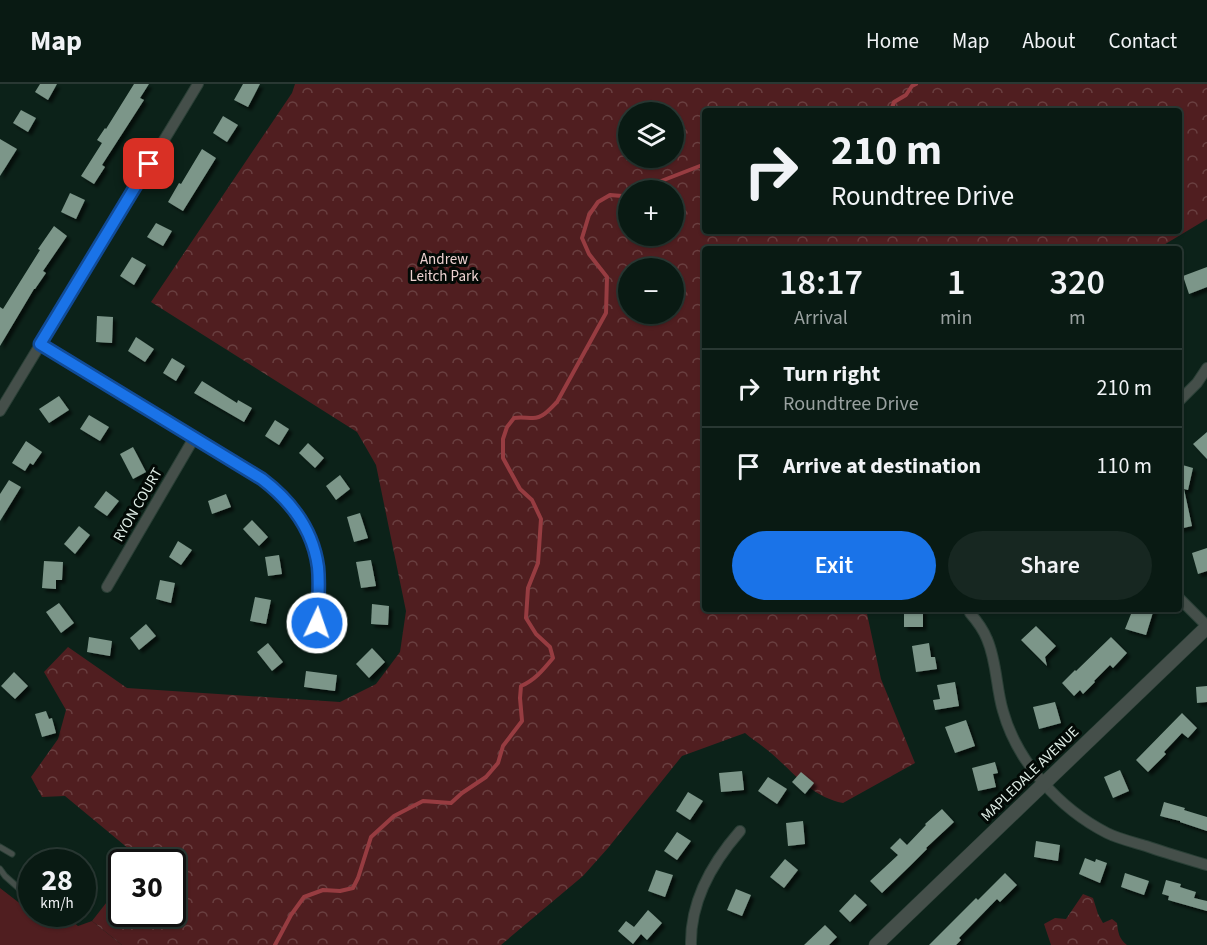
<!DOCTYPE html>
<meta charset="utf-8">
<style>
:root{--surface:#091a13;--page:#172721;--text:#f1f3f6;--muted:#99a1a0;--line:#293833;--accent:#1a73e8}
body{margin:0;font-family:"Source Sans 3",sans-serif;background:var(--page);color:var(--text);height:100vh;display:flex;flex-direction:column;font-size:22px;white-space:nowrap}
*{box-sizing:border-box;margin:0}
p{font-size:20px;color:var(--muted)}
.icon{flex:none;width:33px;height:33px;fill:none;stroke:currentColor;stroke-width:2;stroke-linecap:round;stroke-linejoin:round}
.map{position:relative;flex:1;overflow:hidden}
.panel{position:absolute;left:702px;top:162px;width:480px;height:366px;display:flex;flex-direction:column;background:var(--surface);border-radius:6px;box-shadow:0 2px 4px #0004,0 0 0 2px var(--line)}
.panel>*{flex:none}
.top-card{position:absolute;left:702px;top:24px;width:480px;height:126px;border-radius:6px;box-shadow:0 2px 4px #0004,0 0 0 2px var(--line);background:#091a13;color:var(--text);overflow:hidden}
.controls{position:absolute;left:618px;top:18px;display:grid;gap:12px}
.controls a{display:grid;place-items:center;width:66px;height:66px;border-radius:50%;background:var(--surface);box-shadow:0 2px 4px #0004,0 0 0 2px var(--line);font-size:30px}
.speed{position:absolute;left:18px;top:765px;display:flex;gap:12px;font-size:30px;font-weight:700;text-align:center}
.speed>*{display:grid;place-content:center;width:78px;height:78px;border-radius:50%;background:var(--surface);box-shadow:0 2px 4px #0004,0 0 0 2px var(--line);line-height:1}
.speed small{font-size:15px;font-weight:400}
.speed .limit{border:3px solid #111;border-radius:9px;background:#fff;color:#111}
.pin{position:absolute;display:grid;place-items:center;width:51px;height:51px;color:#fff;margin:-26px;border-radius:12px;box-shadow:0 3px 9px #0006}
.me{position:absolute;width:66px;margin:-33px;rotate:3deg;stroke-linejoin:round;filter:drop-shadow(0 0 4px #0008)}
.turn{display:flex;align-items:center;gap:21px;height:126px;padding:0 30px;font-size:27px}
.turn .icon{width:78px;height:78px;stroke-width:2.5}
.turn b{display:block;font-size:42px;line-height:51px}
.eta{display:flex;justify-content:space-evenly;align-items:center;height:102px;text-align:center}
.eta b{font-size:36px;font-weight:600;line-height:42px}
.primary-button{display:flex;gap:12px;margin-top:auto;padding:12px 30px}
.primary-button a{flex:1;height:69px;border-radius:36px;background:var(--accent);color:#fff;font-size:24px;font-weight:600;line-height:69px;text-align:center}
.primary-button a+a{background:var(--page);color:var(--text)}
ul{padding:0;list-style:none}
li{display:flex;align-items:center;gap:18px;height:78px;padding:0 30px;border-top:2px solid var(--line)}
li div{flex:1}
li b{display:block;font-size:22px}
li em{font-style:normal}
header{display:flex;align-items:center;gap:36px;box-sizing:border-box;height:84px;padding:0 30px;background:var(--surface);border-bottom:2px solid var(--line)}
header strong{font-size:28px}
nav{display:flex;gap:33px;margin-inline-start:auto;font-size:21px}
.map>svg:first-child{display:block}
.green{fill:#501e20}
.forest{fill:url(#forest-crowns);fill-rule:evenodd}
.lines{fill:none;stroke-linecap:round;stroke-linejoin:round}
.stream{stroke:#973c41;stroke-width:4}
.building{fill:#7c9689;filter:url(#shadow)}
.service-casing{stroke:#2a3f36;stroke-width:7}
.minor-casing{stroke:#2a3f36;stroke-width:12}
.tertiary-casing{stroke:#2a3f36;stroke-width:15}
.service{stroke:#454f4a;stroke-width:5}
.minor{stroke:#454f4a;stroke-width:10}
.tertiary{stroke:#454f4a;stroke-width:14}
.route-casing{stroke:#114b97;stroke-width:15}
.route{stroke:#1a73e8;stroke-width:10}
.labels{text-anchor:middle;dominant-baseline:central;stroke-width:6;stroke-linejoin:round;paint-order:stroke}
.park-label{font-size:15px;fill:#edd2d1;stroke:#030a06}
.street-label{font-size:15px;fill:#e0eee7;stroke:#030a06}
</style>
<header>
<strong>Map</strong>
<nav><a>Home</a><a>Map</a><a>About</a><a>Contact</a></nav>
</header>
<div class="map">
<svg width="1207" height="861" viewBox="0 0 1207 861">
<defs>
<pattern id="forest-crowns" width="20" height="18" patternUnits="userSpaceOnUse" patternTransform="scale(1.5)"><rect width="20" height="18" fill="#501e20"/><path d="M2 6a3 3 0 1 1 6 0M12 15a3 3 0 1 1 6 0" fill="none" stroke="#693f40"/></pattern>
<filter id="shadow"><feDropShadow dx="3.5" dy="3.5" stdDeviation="1.5" flood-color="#0009"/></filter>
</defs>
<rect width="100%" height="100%" fill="#0c2219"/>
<path class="green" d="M 0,804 L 31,828 L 32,830 L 34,830 L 51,842 L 64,830 L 78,842 L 92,837 L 122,861 L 0,861 Z"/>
<g class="forest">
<path d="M 295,0 L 1207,0 L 1207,135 L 1157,165 L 705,165 L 705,525 L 866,525 L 881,595 L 915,679 L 843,719 C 812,713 794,689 771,669 C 763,662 753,656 745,649 L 682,672 L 608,764 L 583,792 L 501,861 L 122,861 L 92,837 L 121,800 L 122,830 L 172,830 L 172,778 L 138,778 L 141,775 L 65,712 L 42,713 L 31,693 L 58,655 L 66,626 L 44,588 L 68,563 L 127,604 L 340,618 L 376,600 L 400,568 L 406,527 L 376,381 L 357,348 L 151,218 L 292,9 ZM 705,27 L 1179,27 L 1179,147 L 705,147 ZM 628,28 L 674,28 L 674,74 L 628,74 ZM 628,106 L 674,106 L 674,152 L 628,152 ZM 628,184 L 674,184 L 674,230 L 628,230 Z"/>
<path d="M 1083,810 L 1093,814 L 1098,830 L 1103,839 L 1112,835 L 1117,839 C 1118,848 1119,855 1127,861 L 1051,861 L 1044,840 L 1055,834 L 1066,835 Z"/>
</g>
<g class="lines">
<g class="stream">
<path d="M 824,27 L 827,27"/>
<path d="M 891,27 L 894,18 L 906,11 L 912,2 L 916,0"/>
<path d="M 638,106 L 705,80"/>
<path d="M 275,861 L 291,831 L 304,813 L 323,806 L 340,807 L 353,804 L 358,794 L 371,753 L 394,732 L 423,717 L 451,719 L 462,709 L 486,693 L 498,679 L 503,662 L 522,637 L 520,614 L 521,602 C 535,596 543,586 553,574 L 550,563 L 536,550 L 526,534 L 528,504 L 538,479 L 541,435 L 532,416 L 520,405 L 503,374 L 503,355 L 507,343 L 514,334 C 521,333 526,334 533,334 C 543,334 551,324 557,318 L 606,229 L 607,193 L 589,170 L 582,154 L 589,131 L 598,118 L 610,111 L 622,112 L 628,110"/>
</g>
</g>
<g class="building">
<path d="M 40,0 L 57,0 L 48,16 L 35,8 Z"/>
<path d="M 134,0 L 149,0 L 140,14 L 144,16 L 102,81 L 105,83 L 94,100 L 81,92 L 102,59 L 97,56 L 105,44 L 106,45 Z"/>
<path d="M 243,0 L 260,0 L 248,23 L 234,16 Z"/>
<path d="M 21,26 L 36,34 L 28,48 L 13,39 Z"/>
<path d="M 223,32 L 238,41 L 227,58 L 213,49 Z"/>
<path d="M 0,55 L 17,65 L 0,92 Z"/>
<path d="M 202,65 L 216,74 L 183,127 L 168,118 L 179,99 L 181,100 Z"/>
<path d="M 70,109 L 85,116 L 76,135 L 61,128 Z"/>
<path d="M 156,139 L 172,147 L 163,162 L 147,153 Z"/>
<path d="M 54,142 L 67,152 L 43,187 L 46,189 L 35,205 L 34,205 L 0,262 L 0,223 L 3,225 L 40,166 L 38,165 Z"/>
<path d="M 132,173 L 146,181 L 134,201 L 120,192 Z"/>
<path d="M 1207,183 L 1207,203 L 1189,210 L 1183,192 Z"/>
<path d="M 97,232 L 113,233 L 112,259 L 96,258 Z"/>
<path d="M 136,253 L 154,265 L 145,278 L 128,267 Z"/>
<path d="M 172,274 L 185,282 L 176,297 L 163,289 Z"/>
<path d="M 202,297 L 237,319 L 238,316 L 252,324 L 244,338 L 194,309 Z"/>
<path d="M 59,312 L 69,326 L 49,339 L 39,325 Z"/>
<path d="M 89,331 L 109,343 L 100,357 L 80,345 Z"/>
<path d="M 275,336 L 289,345 L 279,361 L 265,352 Z"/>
<path d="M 1207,348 L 1207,375 L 1193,360 Z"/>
<path d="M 26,357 L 42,368 L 33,381 L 30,379 L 25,387 L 12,379 Z"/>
<path d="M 308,359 L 324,374 L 315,384 L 299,369 Z"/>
<path d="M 133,363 L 146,388 L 133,395 L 120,370 Z"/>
<path d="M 1179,380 L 1193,384 L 1188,406 L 1184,405 L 1192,442 L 1179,445 L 1179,405 L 1182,404 L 1179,404 Z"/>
<path d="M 340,391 L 350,405 L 336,416 L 326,402 Z"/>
<path d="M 9,396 L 21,403 L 0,437 L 0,410 Z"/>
<path d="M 106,407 L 119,417 L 107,432 L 94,423 Z"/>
<path d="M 226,410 L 231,423 L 212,430 L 208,417 Z"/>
<path d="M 360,429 L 368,454 L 354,458 L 347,433 Z"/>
<path d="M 252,436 L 268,453 L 259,462 L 243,445 Z"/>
<path d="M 79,442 L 90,451 L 75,470 L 64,460 Z"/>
<path d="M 178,457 L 192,466 L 181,481 L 169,473 Z"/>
<path d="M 1207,464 L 1207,487 L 1198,490 L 1192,469 Z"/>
<path d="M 279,471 L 282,490 L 268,492 L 265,473 Z"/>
<path d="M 371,476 L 376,502 L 361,504 L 356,478 Z"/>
<path d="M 44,477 L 63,478 L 62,496 L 56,496 L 56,505 L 42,504 Z"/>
<path d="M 160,496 L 175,499 L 171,519 L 156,515 Z"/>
<path d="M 255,513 L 271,516 L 266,540 L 250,537 Z"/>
<path d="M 59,519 L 74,539 L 61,549 L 46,528 Z"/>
<path d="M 372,520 L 389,522 L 388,541 L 371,540 Z"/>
<rect x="904" y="525" width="19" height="18"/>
<path d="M 1133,525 L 1154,525 L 1146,551 L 1125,545 Z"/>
<path d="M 146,540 L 156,552 L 139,566 L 130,554 Z"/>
<path d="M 1036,542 L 1056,562 L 1045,573 L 1047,582 L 1021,556 Z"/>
<path d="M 89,553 L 112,557 L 110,572 L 87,568 Z"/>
<path d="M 1111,553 L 1127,569 L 1113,584 L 1110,581 L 1094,597 L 1095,598 L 1083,610 L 1080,606 L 1074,612 L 1062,599 L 1075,586 L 1076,587 Z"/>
<path d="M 268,559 L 283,578 L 272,587 L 257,568 Z"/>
<path d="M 929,559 L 931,573 L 935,573 L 937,585 L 916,588 L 912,562 Z"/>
<path d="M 372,564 L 385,578 L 369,594 L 356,580 Z"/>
<path d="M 306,587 L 337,591 L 335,607 L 304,603 Z"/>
<path d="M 14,588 L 28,602 L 15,615 L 1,602 Z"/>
<path d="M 955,598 L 959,622 L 935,626 L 933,616 L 940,615 L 937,601 Z"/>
<path d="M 1207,602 L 1207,618 L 1197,619 L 1196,603 Z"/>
<path d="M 1055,618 L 1061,639 L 1039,645 L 1033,623 Z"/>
<path d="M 46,627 L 49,635 L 52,634 L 56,649 L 42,653 L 35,630 Z"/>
<path d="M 1182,629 L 1197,644 L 1188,654 L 1182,649 L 1164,668 L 1166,670 L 1148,688 L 1136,676 Z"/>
<path d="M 966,636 L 975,662 L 955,669 L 945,643 Z"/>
<path d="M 995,678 L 998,689 L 993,690 L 996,703 L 978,707 L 972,684 Z"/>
<path d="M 1120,686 L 1129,707 L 1113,714 L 1104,693 Z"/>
<path d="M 742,687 L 744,706 L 721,708 L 719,689 Z"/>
<path d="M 801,688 L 814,699 L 805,710 L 792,698 Z"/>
<path d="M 768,693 L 787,705 L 777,720 L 758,707 Z"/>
<path d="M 688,708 L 703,717 L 690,736 L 676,727 Z"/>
<path d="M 1164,718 L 1185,724 L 1184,726 L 1207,733 L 1207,747 L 1180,738 L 1180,737 L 1160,732 Z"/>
<path d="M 942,725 L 954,738 L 926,764 L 927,765 L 910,782 L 882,809 L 870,797 L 898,771 L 890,764 L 900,754 L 907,761 L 926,741 L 925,740 Z"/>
<path d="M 803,737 L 805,760 L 788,762 L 786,739 Z"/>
<path d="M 677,748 L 691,757 L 677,776 L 664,767 Z"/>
<path d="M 1036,757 L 1060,761 L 1058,777 L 1034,773 Z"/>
<path d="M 1085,774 L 1095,778 L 1096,775 L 1107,779 L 1100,799 L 1079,790 Z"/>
<path d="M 785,775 L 798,786 L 784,804 L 770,793 Z"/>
<path d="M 656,786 L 673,791 L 665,813 L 648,807 Z"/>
<path d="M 1005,789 L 1017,801 L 1000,818 L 997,815 L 959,854 L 961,856 L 956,861 L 929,861 L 976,814 L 978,816 Z"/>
<path d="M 1125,789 L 1149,797 L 1144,811 L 1121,803 Z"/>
<path d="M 1166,796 L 1181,800 L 1180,803 L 1196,808 L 1194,814 L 1207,817 L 1207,827 L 1168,816 L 1169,812 L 1162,810 Z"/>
<path d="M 736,805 L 751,811 L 742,832 L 727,826 Z"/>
<path d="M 855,810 L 867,821 L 850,838 L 839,827 Z"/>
<path d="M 648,826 L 662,839 L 647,856 L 641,850 L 633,860 L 618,847 L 626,837 L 634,843 Z"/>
<path d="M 825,841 L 837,853 L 829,861 L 804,861 Z"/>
</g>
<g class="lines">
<defs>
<g id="service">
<path d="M 0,763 L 12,770"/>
<path d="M 0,785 L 5,792 L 30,814"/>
</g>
<g id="minor">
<path d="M 40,260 L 262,395 C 318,436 321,475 317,539"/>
<path d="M 1179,317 L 1197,299 L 1207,284"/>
<path d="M 0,327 L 198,0"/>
<path d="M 107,503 L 194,354"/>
<path d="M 1179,514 L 1207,542"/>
<path d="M 970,529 C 977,537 983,545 987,555 C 997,578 996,604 1003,627 C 1017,678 1060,725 1107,749 C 1119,755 1133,758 1146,762 C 1166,769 1187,775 1207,781"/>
<path d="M 691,861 C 690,817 712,779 740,747"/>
</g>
<path id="tertiary" d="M 876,861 L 1207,543"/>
</defs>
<use href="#service" class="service-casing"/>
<use href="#minor" class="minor-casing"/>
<use href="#tertiary" class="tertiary-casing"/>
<use href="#service" class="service"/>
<use href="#minor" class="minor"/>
<use href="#tertiary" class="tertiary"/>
</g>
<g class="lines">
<defs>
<path id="route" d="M 149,80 L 40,260 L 262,395 C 291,417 313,446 318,483 C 320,502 318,521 317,539"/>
</defs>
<use href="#route" class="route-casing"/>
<use href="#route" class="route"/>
</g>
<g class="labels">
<g class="park-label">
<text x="444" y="175">Andrew<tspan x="444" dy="17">Leitch Park</tspan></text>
</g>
<g class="street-label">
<text transform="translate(138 421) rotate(-60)">RYON COURT</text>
<text transform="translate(1030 690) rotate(-44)">MAPLEDALE AVENUE</text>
</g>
</g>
</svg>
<div class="controls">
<a><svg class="icon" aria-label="layers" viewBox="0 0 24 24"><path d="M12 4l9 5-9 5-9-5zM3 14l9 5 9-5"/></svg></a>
<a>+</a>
<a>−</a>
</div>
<div class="speed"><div>28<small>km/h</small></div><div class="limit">30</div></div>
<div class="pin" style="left:149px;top:80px;background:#d93025"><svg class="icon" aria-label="arrive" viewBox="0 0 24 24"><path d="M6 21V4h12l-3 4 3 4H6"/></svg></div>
<svg class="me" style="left:317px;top:539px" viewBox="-20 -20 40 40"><circle r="17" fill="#1a73e8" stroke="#fff" stroke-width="3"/><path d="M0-11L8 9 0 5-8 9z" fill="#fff"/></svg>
<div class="top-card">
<div class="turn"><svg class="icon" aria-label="right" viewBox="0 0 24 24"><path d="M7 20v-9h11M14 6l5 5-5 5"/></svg><div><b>210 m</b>Roundtree Drive</div></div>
</div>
<section class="panel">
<div class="eta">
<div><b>18:17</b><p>Arrival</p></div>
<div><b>1</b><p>min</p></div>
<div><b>320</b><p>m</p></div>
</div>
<ul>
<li><svg class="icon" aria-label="right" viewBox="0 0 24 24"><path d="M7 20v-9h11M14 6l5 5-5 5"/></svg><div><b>Turn right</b><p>Roundtree Drive</p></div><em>210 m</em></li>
<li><svg class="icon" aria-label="arrive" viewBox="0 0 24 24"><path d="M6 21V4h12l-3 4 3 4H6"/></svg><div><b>Arrive at destination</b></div><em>110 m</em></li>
</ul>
<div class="primary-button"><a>Exit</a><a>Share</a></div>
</section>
</div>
